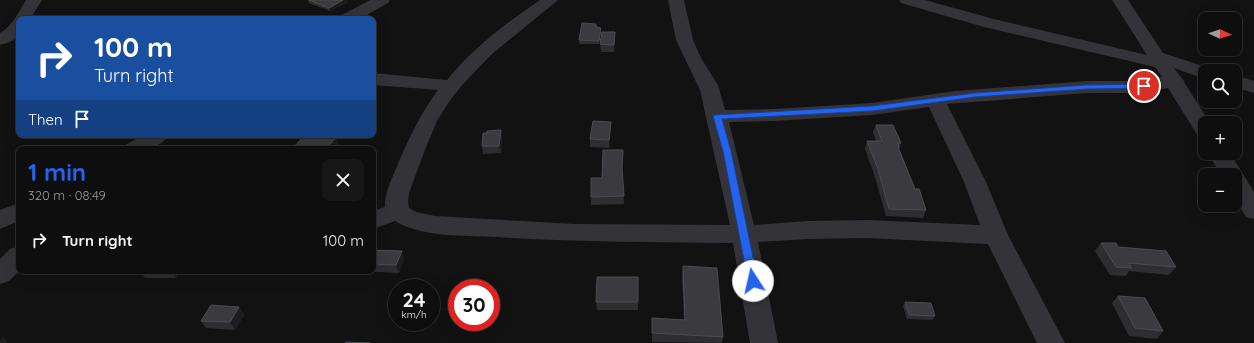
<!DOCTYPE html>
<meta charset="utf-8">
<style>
:root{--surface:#0e0e0e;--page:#171717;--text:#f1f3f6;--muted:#9b9c9e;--line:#2e2e2e;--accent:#2563eb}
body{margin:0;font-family:Quicksand,sans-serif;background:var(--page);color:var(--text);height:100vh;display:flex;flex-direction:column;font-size:15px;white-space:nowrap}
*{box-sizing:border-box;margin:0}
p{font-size:13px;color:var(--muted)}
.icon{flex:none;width:22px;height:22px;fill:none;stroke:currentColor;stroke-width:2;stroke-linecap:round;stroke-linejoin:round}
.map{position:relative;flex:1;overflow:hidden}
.drawer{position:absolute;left:16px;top:146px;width:360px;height:128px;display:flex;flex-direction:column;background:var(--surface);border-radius:8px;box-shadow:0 4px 16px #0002,0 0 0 1px var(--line)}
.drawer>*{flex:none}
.hud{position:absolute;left:16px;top:16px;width:360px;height:122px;border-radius:8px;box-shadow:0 4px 16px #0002,0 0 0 1px var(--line);background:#1a4fa0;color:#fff;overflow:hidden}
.needle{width:26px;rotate:93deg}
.controls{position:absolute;left:1198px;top:12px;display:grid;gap:8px}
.controls a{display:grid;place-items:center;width:44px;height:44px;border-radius:8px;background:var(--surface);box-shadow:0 4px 16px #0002,0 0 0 1px var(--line);font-size:20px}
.speed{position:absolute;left:388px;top:279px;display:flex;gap:8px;font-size:20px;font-weight:700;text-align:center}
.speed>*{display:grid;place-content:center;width:52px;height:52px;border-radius:50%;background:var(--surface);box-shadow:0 4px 16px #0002,0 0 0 1px var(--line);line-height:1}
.speed small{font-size:10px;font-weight:400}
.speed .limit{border:6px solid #d22;background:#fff;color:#111}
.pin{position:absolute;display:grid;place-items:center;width:34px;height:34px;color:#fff;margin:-17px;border:2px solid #fff;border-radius:50%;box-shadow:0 1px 4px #0007}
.me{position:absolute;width:44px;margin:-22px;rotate:350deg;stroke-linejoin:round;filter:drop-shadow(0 0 3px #0008)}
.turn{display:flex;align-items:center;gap:14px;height:84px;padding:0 12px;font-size:18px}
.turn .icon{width:52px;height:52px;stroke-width:2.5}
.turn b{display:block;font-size:28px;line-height:34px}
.then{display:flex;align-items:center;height:38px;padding:0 12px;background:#0003;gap:8px;font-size:15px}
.round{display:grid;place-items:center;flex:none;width:42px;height:42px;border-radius:8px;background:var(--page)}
.summary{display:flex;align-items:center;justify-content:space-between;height:68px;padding:0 12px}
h1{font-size:24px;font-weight:700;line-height:30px;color:var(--accent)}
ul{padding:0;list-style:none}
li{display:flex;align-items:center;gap:12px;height:52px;padding:0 12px}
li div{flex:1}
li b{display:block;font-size:15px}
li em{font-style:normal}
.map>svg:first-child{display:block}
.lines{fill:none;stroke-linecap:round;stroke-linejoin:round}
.minor{fill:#343338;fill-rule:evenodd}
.wall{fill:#2e2e31}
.shaded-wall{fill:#1d1d1f}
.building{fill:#3b3b3f;stroke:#4b4c51}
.route{fill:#2563eb;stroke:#184099}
</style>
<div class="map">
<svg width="1254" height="343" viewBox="0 0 1254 343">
<rect width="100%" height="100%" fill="#121213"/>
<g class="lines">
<g class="minor">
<path d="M 26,0 L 42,0 L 30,19 L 19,19 C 19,37 19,40 0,45 L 0,33 C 12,27 19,11 26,0 Z"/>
<path d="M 370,0 L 390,0 L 388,3 L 360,19 L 340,19 L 342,15 Z"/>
<path d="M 540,0 L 558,0 L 492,54 L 463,84 L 451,99 L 438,119 L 426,147 L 409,193 L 408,202 L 409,208 L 416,212 L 435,216 L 574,224 L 730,225 L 700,90 L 676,40 L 668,0 L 684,0 L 693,40 L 701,58 L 718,85 L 725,110 L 774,109 L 872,103 L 955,91 L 1087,81 L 1138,81 L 1162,77 L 1155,67 L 984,27 L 901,3 L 899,0 L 925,0 L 994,19 L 1147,55 L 1112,0 L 1128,0 L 1163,53 L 1212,69 L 1213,71 L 1205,71 L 1205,79 L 1174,68 L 1184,81 L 1184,82 L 1210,123 L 1205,123 L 1205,137 L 1198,136 L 1168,88 L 1138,93 L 1087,93 L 947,104 L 986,182 L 1008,235 L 1065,343 L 1037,343 L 988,244 L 867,238 L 808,239 L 758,242 L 778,343 L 750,343 L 733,243 C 654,242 575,242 496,237 C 463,235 424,238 395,221 L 373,229 L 373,211 L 385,207 C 384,195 390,183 395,171 C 407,142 419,116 438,90 L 373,85 L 373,73 L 447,80 C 473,48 506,23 540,0 ZM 929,107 L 964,182 L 980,225 L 867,220 L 808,221 L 754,225 L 729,122 L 774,121 L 872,115 Z"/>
<path d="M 1235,75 L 1254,81 L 1254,93 L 1235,87 Z"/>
<path d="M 143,135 L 169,135 C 159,151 140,149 123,149 L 127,144 Z"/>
<path d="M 1208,153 L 1230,153 L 1254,192 L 1254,219 L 1246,217 L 1235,199 L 1235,175 L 1221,175 Z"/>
<path d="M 19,203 L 19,221 L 0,229 L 0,210 Z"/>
<path d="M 19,246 L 19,271 L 9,281 L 0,284 L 0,259 L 10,249 Z"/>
</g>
</g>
<g class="wall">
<path d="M 308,0 L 347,0 L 348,2 L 330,11 L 309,3 Z"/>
<path d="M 601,31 L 599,44 L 579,44 L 579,40 Z"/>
<path d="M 615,32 L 614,52 L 601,52 L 600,44 Z"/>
<path d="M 611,122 L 611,129 L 609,148 L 590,147 L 590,139 Z"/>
<path d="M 876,125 L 901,143 L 899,149 L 915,189 L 926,210 L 923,218 L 886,216 L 875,177 L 865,149 L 867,141 L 876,141 L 873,132 Z"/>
<path d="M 502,138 L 501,153 L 483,154 L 482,146 Z"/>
<path d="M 623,150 L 622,171 L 624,204 L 591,205 L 591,197 L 602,178 Z"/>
<path d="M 1101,243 L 1118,247 L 1176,267 L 1169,275 L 1129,271 L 1126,276 L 1110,275 L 1095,251 Z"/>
<path d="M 373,250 L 404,259 L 399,273 L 362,271 L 373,271 Z"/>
<path d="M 683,266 L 723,337 L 722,343 L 652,342 L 652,318 L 684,320 L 682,277 Z"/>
<path d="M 140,271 L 181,271 L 176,278 L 145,278 Z"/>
<path d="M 638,277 L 638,310 L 597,310 L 596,302 Z"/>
<path d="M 1118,296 L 1163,331 L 1157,339 L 1129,336 L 1112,303 Z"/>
<path d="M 905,302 L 935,316 L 933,320 L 907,319 L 903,306 Z"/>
<path d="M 239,307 L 244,315 L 235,330 L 206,328 L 201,321 Z"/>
</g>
<g class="shaded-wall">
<path d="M 343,0 L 347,0 L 348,2 L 330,11 L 329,8 Z"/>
<path d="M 601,28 L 601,31 L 599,44 L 599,41 Z"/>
<path d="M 615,32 L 615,39 L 614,52 L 614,45 Z"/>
<path d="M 611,122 L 611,129 L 609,148 L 609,140 Z"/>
<path d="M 501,130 L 502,138 L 501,153 L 499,146 Z"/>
<path d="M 333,135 L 336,135 L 339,145 L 335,149 L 326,149 Z"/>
<path d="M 402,251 L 404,259 L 399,273 L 396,265 Z"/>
<path d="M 172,271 L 181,271 L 176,278 Z"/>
<path d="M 239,307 L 244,315 L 235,330 L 230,322 Z"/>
<path d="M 3,337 L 7,341 L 5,343 L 0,343 L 0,340 Z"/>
</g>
<g class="building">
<path d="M 309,0 L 343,0 L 329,8 Z"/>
<path d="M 582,23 L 596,24 L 596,27 L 601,28 L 599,41 L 579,40 Z"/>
<path d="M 602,32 L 615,32 L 614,45 L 600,44 Z"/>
<path d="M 593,121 L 611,122 L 609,140 L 590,139 Z"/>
<path d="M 876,125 L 893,125 L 901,143 L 898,143 L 899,147 L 898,147 L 915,189 L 919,189 L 926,210 L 889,209 L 878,169 L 867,141 L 882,141 Z"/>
<path d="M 501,130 L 499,146 L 482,146 L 483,133 L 487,133 L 487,131 Z"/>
<path d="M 305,135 L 333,135 L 332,136 L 336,137 L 326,149 L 292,149 Z"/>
<path d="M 603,150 L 623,150 L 622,167 L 624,196 L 591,197 L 591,178 L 602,178 Z"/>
<path d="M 1101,243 L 1116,243 L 1118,247 L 1166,251 L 1176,267 L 1128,263 L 1132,268 L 1116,267 Z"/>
<path d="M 373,250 L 402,251 L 396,265 L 373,264 Z"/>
<path d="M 683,266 L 717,268 L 723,337 L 652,333 L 652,318 L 685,320 Z"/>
<path d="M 597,277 L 638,277 L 638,302 L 596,302 Z"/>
<path d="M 1118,296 L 1145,298 L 1163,331 L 1135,328 Z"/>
<path d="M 905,302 L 931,303 L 935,316 L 909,315 Z"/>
<path d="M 211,305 L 239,307 L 230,322 L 201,321 Z"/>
<path d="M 346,342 L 370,343 L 346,343 Z"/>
</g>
<path class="route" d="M 1144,84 L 1147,85 L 1147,88 L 1087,89 L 975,97 L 872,111 L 722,119 L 731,151 L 758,281 L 757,284 L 753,285 L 749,284 L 748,281 L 723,151 L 713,116 L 714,115 L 872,106 L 975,93 L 1087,85 Z"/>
</svg>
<div class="controls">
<a><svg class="needle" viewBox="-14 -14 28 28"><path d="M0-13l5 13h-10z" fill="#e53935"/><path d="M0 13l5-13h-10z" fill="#9b9c9e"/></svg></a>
<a><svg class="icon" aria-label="search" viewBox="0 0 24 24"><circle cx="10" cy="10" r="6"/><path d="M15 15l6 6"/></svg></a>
<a>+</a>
<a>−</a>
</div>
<div class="speed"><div>24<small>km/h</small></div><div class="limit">30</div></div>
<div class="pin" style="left:1144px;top:86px;background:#d93025"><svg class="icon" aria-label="arrive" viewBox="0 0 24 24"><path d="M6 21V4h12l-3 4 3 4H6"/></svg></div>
<svg class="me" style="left:753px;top:281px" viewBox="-20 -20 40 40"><circle r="19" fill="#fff"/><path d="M0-13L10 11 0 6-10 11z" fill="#2563eb"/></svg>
<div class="hud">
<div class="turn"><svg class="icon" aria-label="right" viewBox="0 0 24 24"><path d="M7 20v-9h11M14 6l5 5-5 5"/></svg><div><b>100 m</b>Turn right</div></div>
<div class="then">Then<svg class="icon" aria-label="arrive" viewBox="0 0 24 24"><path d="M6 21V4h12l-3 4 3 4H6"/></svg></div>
</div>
<section class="drawer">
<div class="summary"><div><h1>1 min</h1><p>320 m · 08:49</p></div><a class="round"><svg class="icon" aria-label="close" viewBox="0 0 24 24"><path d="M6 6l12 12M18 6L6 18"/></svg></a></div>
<ul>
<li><svg class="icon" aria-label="right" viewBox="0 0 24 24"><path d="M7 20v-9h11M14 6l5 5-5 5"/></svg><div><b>Turn right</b></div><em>100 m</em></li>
</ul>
</section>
</div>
